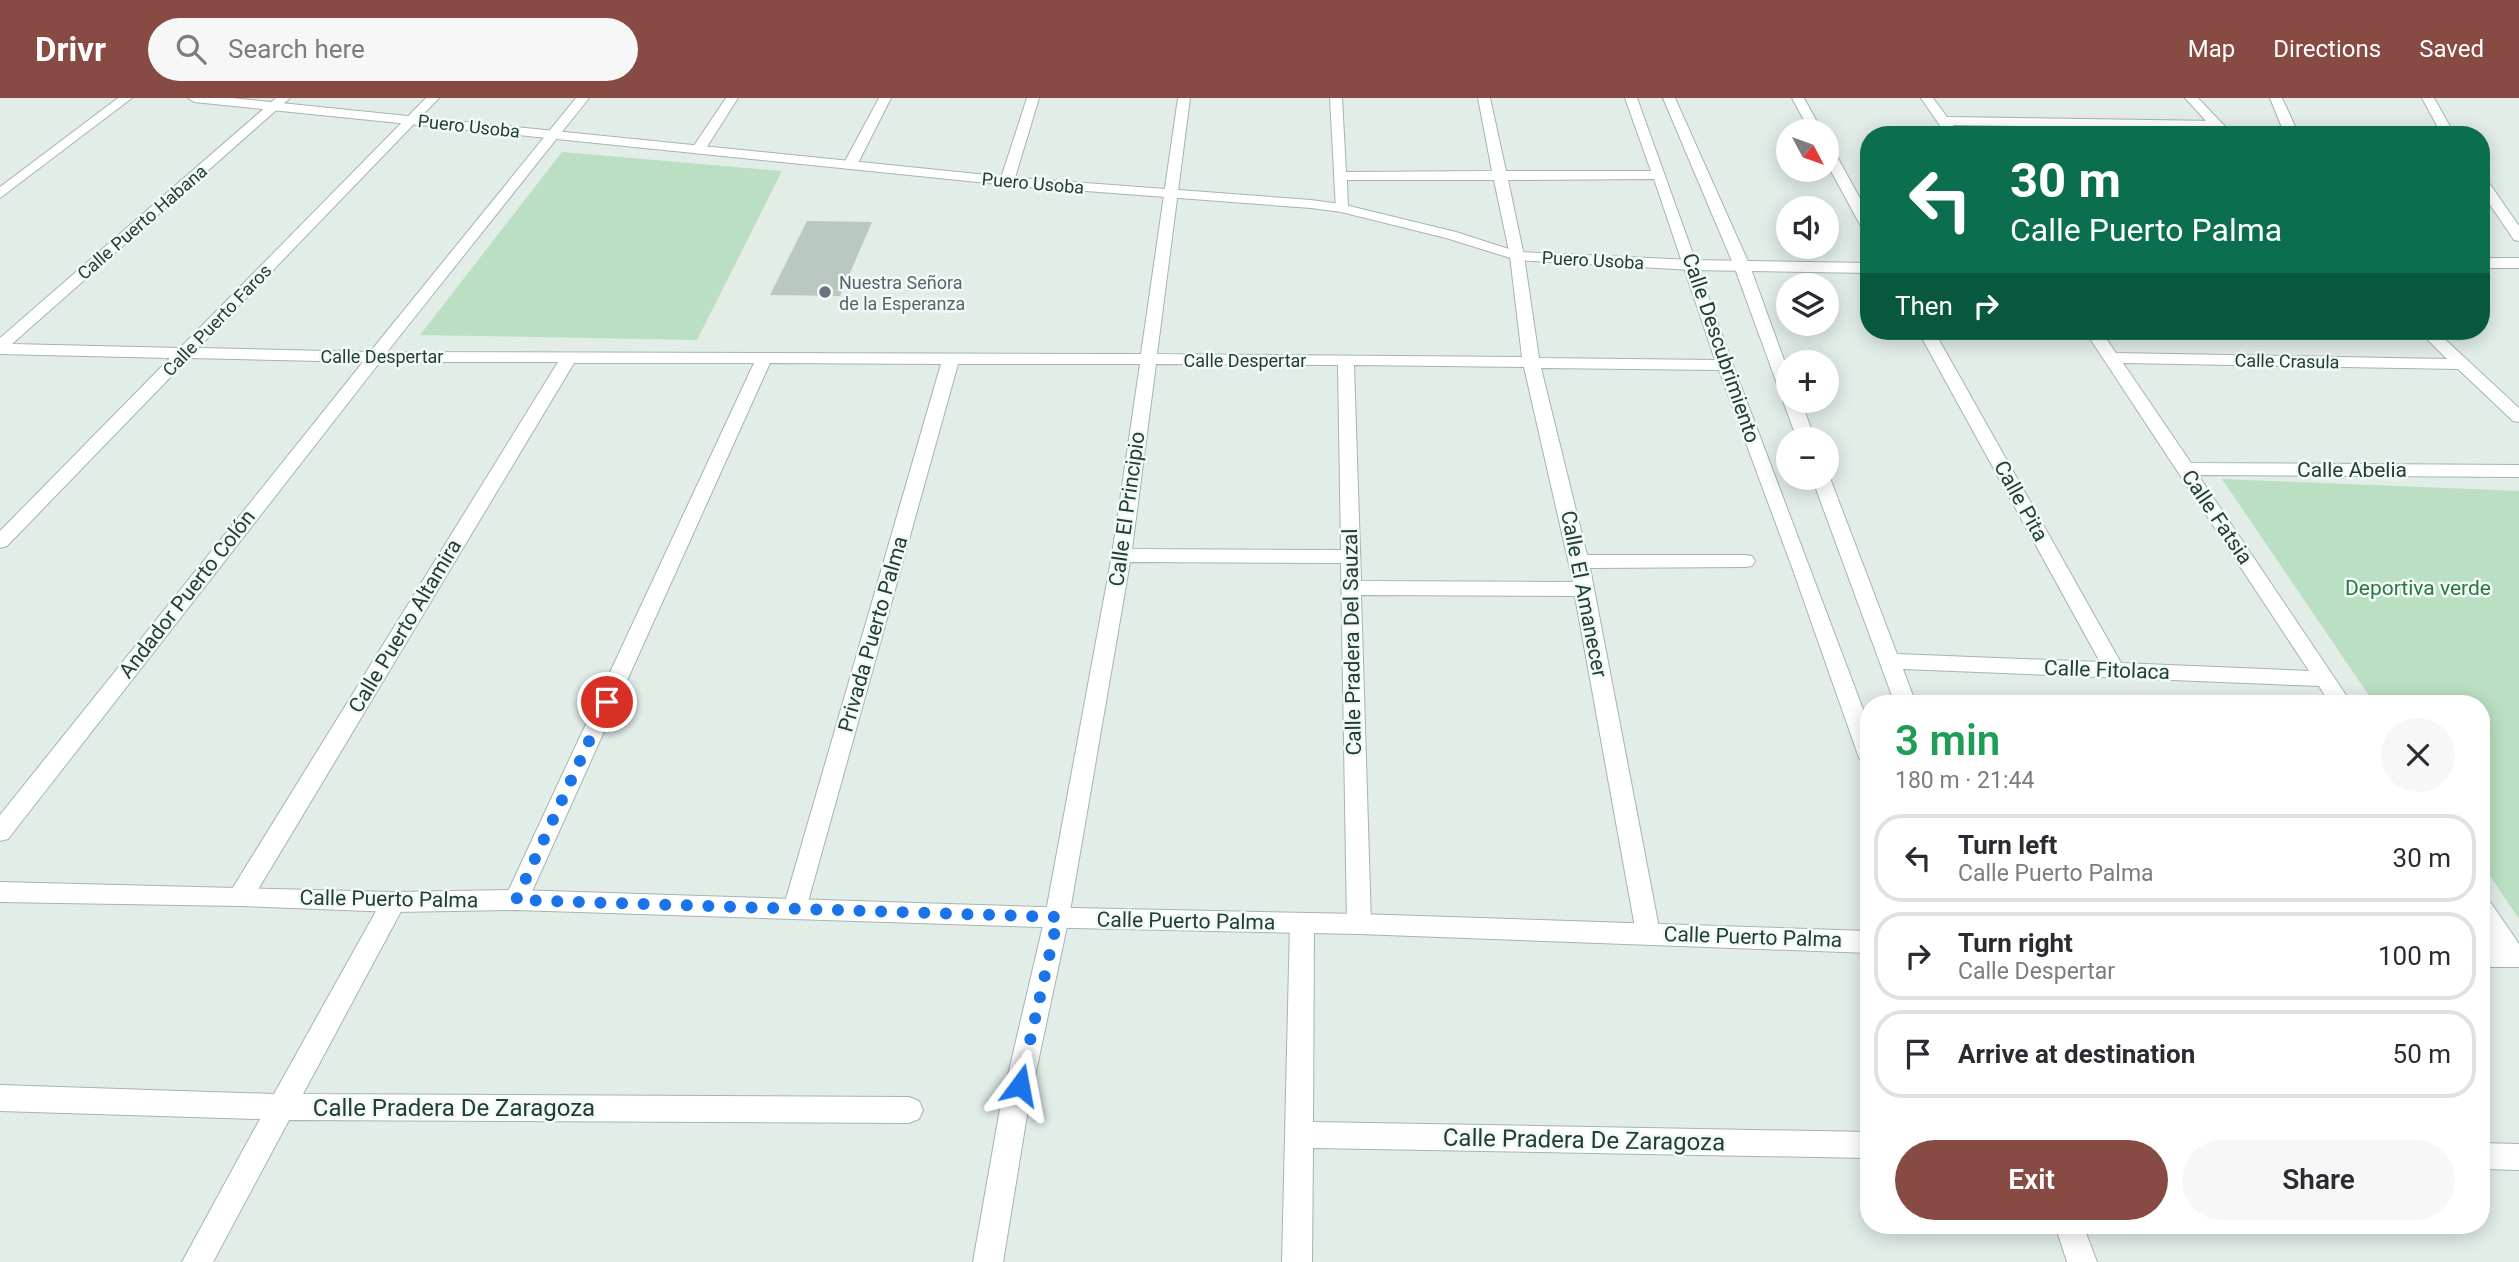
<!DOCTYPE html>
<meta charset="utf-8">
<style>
:root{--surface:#fff;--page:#f7f7f7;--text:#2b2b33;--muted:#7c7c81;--line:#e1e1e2;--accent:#874b43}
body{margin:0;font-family:Roboto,sans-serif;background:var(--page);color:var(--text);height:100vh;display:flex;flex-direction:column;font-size:26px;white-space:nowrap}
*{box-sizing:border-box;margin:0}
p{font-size:23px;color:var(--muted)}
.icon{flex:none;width:38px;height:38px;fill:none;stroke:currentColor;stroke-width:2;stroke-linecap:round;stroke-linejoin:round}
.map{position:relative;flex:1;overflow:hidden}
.sheet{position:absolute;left:1860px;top:597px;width:630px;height:539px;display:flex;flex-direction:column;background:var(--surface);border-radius:28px;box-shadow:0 4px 18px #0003}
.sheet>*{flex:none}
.top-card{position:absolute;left:1860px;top:28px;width:630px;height:214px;border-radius:28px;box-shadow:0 4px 18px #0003;background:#0b6e4f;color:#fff;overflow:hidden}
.needle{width:46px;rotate:131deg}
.buttons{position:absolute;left:1776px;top:21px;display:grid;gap:14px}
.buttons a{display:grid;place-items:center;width:63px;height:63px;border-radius:50%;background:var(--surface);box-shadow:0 4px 18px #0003;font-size:35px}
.pin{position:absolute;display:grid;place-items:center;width:60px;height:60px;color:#fff;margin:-30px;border:4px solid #fff;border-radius:50%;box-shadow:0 2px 7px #0007}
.me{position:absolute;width:77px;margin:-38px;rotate:13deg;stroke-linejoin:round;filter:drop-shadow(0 0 5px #0008)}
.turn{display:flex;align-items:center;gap:24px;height:147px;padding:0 35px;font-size:32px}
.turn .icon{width:91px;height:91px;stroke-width:2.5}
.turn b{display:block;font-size:49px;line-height:60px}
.then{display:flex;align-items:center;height:66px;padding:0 35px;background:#0003;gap:14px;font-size:26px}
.round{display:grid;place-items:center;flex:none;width:74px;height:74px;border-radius:37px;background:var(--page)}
.summary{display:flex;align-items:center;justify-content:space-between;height:119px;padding:0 35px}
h1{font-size:42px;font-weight:600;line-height:52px;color:#1e9e55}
.button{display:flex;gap:14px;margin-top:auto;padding:14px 35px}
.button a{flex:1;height:80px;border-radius:42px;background:var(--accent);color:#fff;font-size:28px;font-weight:600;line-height:80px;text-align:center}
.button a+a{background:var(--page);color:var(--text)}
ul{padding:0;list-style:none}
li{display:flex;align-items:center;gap:21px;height:88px;margin:0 14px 10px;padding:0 21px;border:4px solid var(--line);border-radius:28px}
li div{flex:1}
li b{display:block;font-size:26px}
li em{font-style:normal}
header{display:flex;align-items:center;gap:42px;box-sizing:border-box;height:98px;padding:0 35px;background:var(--accent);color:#fff}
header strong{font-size:33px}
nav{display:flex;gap:38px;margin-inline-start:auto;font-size:24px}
.search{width:490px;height:63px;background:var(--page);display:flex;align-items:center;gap:18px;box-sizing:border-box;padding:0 24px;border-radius:38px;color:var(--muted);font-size:26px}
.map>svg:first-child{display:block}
.green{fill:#badfc2}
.building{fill:#b8c8c0}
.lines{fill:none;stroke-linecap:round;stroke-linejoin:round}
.minor-casing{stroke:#a4b5af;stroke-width:2}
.tertiary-casing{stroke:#a4b5af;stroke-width:2}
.minor{fill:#fff;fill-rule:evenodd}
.tertiary{fill:#fff;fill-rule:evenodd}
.route{stroke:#1a73e8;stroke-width:12;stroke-dasharray:0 21.6}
.worship-dot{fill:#6b7280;stroke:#f3f9f6;stroke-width:2.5}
.labels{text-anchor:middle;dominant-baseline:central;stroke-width:5;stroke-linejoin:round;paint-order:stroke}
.far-street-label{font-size:18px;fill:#213f35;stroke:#f3f9f6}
.far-worship-label{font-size:18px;fill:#5b616d;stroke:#f3f9f6;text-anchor:start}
.street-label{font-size:21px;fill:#213f35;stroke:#f3f9f6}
.park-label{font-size:21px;fill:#297842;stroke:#f3f9f6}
.near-street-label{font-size:24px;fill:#213f35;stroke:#f3f9f6}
</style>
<header>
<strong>Drivr</strong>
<div class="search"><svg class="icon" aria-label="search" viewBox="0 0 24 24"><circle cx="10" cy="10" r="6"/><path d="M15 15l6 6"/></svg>Search here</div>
<nav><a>Map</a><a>Directions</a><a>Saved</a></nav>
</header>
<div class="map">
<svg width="2519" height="1164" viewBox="0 0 2519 1164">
<rect width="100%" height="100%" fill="#e2ede8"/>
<g class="green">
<path d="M 562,54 L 782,73 L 697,242 L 420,237 Z"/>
<path d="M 2222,381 L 2519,393 L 2519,821 L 2482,766 L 2482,606 L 2374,605 Z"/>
</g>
<path class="building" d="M 807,123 L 872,124 L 840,198 L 770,197 Z"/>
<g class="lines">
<defs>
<g id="minor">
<path d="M 118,0 L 132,0 L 0,100 L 0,89 Z"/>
<path d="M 276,0 L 290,0 L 12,246 L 180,250 L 426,0 L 439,0 L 198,250 L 370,254 L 576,0 L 589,0 L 387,254 L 1141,256 L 1178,0 L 1190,0 L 1157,256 L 1522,259 L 1510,158 L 1494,82 L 1347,82 L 1348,110 L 1346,113 L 1336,113 L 1330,0 L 1342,0 L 1346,74 L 1492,73 L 1478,0 L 1490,0 L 1506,73 L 1651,73 L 1625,0 L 1637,0 L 1733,267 L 1869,627 L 1869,665 L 1861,663 L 1858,657 L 1793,472 L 1719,272 L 1541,270 L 1587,457 L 1745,457 L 1752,458 L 1755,463 L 1752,468 L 1745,469 L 1590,470 L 1660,835 L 1657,842 L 1648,846 L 1639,842 L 1636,835 L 1575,498 L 1361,497 L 1371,826 L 1368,833 L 1359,836 L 1350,833 L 1347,826 L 1341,465 L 1130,464 L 1069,819 L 1028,1011 L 1003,1164 L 973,1164 L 1000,1011 L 1045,819 L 1112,457 L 1140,266 L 958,266 L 804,818 L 795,821 L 786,818 L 783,811 L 941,266 L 770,265 L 525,809 L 516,812 L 507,809 L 504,802 L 754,265 L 574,265 L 250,805 L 241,808 L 232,805 L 229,798 L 232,791 L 558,264 L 380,264 L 8,741 L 0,743 L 0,717 L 363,264 L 189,260 L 7,448 L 0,450 L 0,433 L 170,260 L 0,256 L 0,240 ZM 1654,81 L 1715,262 L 1539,260 L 1524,158 L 1508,82 ZM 1156,266 L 1338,267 L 1341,452 L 1132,451 ZM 1354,267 L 1524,269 L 1573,484 L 1361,483 Z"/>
<path d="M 726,0 L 738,0 L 703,55 L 693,55 L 691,52 Z"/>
<path d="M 879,0 L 891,0 L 857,67 L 850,71 L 845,70 L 843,67 Z"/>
<path d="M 1027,0 L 1039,0 L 1014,83 L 1012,86 L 1002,86 L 1000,83 Z"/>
<path d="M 1663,0 L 1675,0 L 1750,168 L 1788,273 L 1788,303 L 1801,303 L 1815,341 L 1797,341 L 1783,303 L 1788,299 L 1780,294 L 1734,168 Z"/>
<path d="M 1792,0 L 1804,0 L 1822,33 L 1810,33 Z"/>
<path d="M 1921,0 L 1933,0 L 1947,19 L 2217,23 L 2224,27 L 2217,31 L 1953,27 L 1957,32 L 1950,36 L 1945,35 Z"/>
<path d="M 2422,0 L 2434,0 L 2455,37 L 2442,37 Z"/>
<path d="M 1827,49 L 1834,53 L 1869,117 L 1869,134 L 1862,130 L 1827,66 Z"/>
<path d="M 2482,81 L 2487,82 L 2519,128 L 2519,143 L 2514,142 L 2482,95 Z"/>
<rect x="2482" y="160" width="37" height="10"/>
<path d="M 1918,233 L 1934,233 L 2121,565 L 2309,573 L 2085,233 L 2101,233 L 2116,255 L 2447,261 L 2419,233 L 2436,233 L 2519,310 L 2519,324 L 2513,323 L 2458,271 L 2123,265 L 2191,365 L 2519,367 L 2519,379 L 2198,377 L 2352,606 L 2330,606 L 2319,588 L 1903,571 L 1916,606 L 1895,606 L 1812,380 L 1827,380 L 1827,376 L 1830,380 L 1897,556 L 2100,564 Z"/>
<path d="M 394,794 L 403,797 L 406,804 L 303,996 L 909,999 L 919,1003 L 923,1012 L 919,1021 L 909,1025 L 289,1022 L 213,1164 L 182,1164 L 260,1021 L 0,1013 L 0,987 L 274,996 L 385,797 Z"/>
<path d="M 2482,802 L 2491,805 L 2519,846 L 2519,867 C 2505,872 2485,843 2482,830 C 2480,822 2481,810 2482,802 Z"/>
<path d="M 1302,815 L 1311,818 L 1314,825 L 1313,1024 L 1869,1034 L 1869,1060 L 1313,1050 L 1312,1164 L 1282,1164 L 1290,825 L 1293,818 Z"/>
<path d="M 2482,1045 L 2519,1046 L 2519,1072 L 2482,1071 Z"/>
<path d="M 2055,1127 L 2083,1127 L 2097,1164 L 2067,1164 Z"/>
</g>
<g id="tertiary">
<path d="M 188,0 L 231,0 L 1007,79 L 1311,102 L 1341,106 L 1456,134 L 1518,154 L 1692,162 L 1869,165 L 1869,175 L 1692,172 L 1517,162 L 1446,140 L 1341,114 L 1311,110 L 1007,87 L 194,4 Z"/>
<path d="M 2185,0 L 2198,0 L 2233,37 L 2219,37 Z"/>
<path d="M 2270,0 L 2282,0 L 2299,37 L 2285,37 Z"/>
<path d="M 0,784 L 394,794 L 516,792 L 1073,810 L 1359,816 L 1869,833 L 1869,855 L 1359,836 L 1073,830 L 516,812 L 394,814 L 241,808 L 0,804 Z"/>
<rect x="2482" y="847" width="37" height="22"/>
</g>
</defs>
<use href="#minor" class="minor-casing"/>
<use href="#tertiary" class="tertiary-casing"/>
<use href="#minor" class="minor"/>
<use href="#tertiary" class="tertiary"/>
</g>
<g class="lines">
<path class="route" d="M 607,604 L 516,802 L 1058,819 L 1020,987"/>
</g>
<circle class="worship-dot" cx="825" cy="194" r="7"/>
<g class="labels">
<g class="far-street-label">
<text transform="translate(469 28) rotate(6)">Puero Usoba</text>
<text transform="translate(1033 85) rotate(5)">Puero Usoba</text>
<text transform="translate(142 124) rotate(-41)">Calle Puerto Habana</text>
<text transform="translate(1593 162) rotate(3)">Puero Usoba</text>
<text transform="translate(217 222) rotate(-46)">Calle Puerto Faros</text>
<text x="382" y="258">Calle Despertar</text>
<text x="1245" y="262">Calle Despertar</text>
<text transform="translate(2287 263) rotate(1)">Calle Crasula</text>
</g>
<g class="far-worship-label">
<text x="839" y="184">Nuestra Señora<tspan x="839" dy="21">de la Esperanza</tspan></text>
</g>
<g class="street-label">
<text transform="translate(1721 250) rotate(71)">Calle Descubrimiento</text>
<text x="2352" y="372">Calle Abelia</text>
<text transform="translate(2021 403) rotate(61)">Calle Pita</text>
<text transform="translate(1127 411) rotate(-82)">Calle El Principio</text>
<text transform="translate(2217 419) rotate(56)">Calle Fatsia</text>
<text transform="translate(187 496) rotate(-52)">Andador Puerto Colón</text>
<text transform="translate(1584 496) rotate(79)">Calle El Amanecer</text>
<text transform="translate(405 528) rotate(-59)">Calle Puerto Altamira</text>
<text transform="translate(873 536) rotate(-74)">Privada Puerto Palma</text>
<text transform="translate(1352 544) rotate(-91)">Calle Pradera Del Sauzal</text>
<text transform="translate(2107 572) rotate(2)">Calle Fitolaca</text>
<text transform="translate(389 801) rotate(1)">Calle Puerto Palma</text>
<text transform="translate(1186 823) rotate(1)">Calle Puerto Palma</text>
<text transform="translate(1753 839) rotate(2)">Calle Puerto Palma</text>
</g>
<g class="park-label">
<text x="2418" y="490">Deportiva verde</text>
</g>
<g class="near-street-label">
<text x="454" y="1010">Calle Pradera De Zaragoza</text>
<text transform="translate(1584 1042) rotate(1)">Calle Pradera De Zaragoza</text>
</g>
</g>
</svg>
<div class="buttons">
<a><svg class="needle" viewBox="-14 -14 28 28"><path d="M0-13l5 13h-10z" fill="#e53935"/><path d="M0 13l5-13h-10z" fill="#7c7c81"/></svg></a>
<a><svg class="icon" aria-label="sound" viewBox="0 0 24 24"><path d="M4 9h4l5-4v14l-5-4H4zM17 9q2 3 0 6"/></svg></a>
<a><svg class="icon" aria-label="layers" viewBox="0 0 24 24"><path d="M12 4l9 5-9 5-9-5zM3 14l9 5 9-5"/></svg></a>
<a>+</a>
<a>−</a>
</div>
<div class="pin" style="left:607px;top:604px;background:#d93025"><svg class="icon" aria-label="arrive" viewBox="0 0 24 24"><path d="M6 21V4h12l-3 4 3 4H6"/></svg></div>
<svg class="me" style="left:1020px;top:987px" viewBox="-20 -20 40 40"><path d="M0-17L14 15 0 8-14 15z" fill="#1a73e8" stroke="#fff" stroke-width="4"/></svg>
<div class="top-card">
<div class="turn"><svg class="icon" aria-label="left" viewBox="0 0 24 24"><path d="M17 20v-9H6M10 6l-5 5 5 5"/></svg><div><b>30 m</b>Calle Puerto Palma</div></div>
<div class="then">Then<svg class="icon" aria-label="right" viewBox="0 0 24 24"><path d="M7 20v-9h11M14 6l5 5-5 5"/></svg></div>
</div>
<section class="sheet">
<div class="summary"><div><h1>3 min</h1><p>180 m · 21:44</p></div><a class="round"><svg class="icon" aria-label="close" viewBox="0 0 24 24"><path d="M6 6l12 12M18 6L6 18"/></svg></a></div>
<ul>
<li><svg class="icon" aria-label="left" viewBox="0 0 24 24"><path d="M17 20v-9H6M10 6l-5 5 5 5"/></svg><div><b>Turn left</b><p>Calle Puerto Palma</p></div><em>30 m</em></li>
<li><svg class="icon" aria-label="right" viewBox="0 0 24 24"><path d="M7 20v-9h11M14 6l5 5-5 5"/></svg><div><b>Turn right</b><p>Calle Despertar</p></div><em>100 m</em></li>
<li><svg class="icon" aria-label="arrive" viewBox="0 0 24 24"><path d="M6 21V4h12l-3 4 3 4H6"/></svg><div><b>Arrive at destination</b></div><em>50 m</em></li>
</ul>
<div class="button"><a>Exit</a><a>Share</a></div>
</section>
</div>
